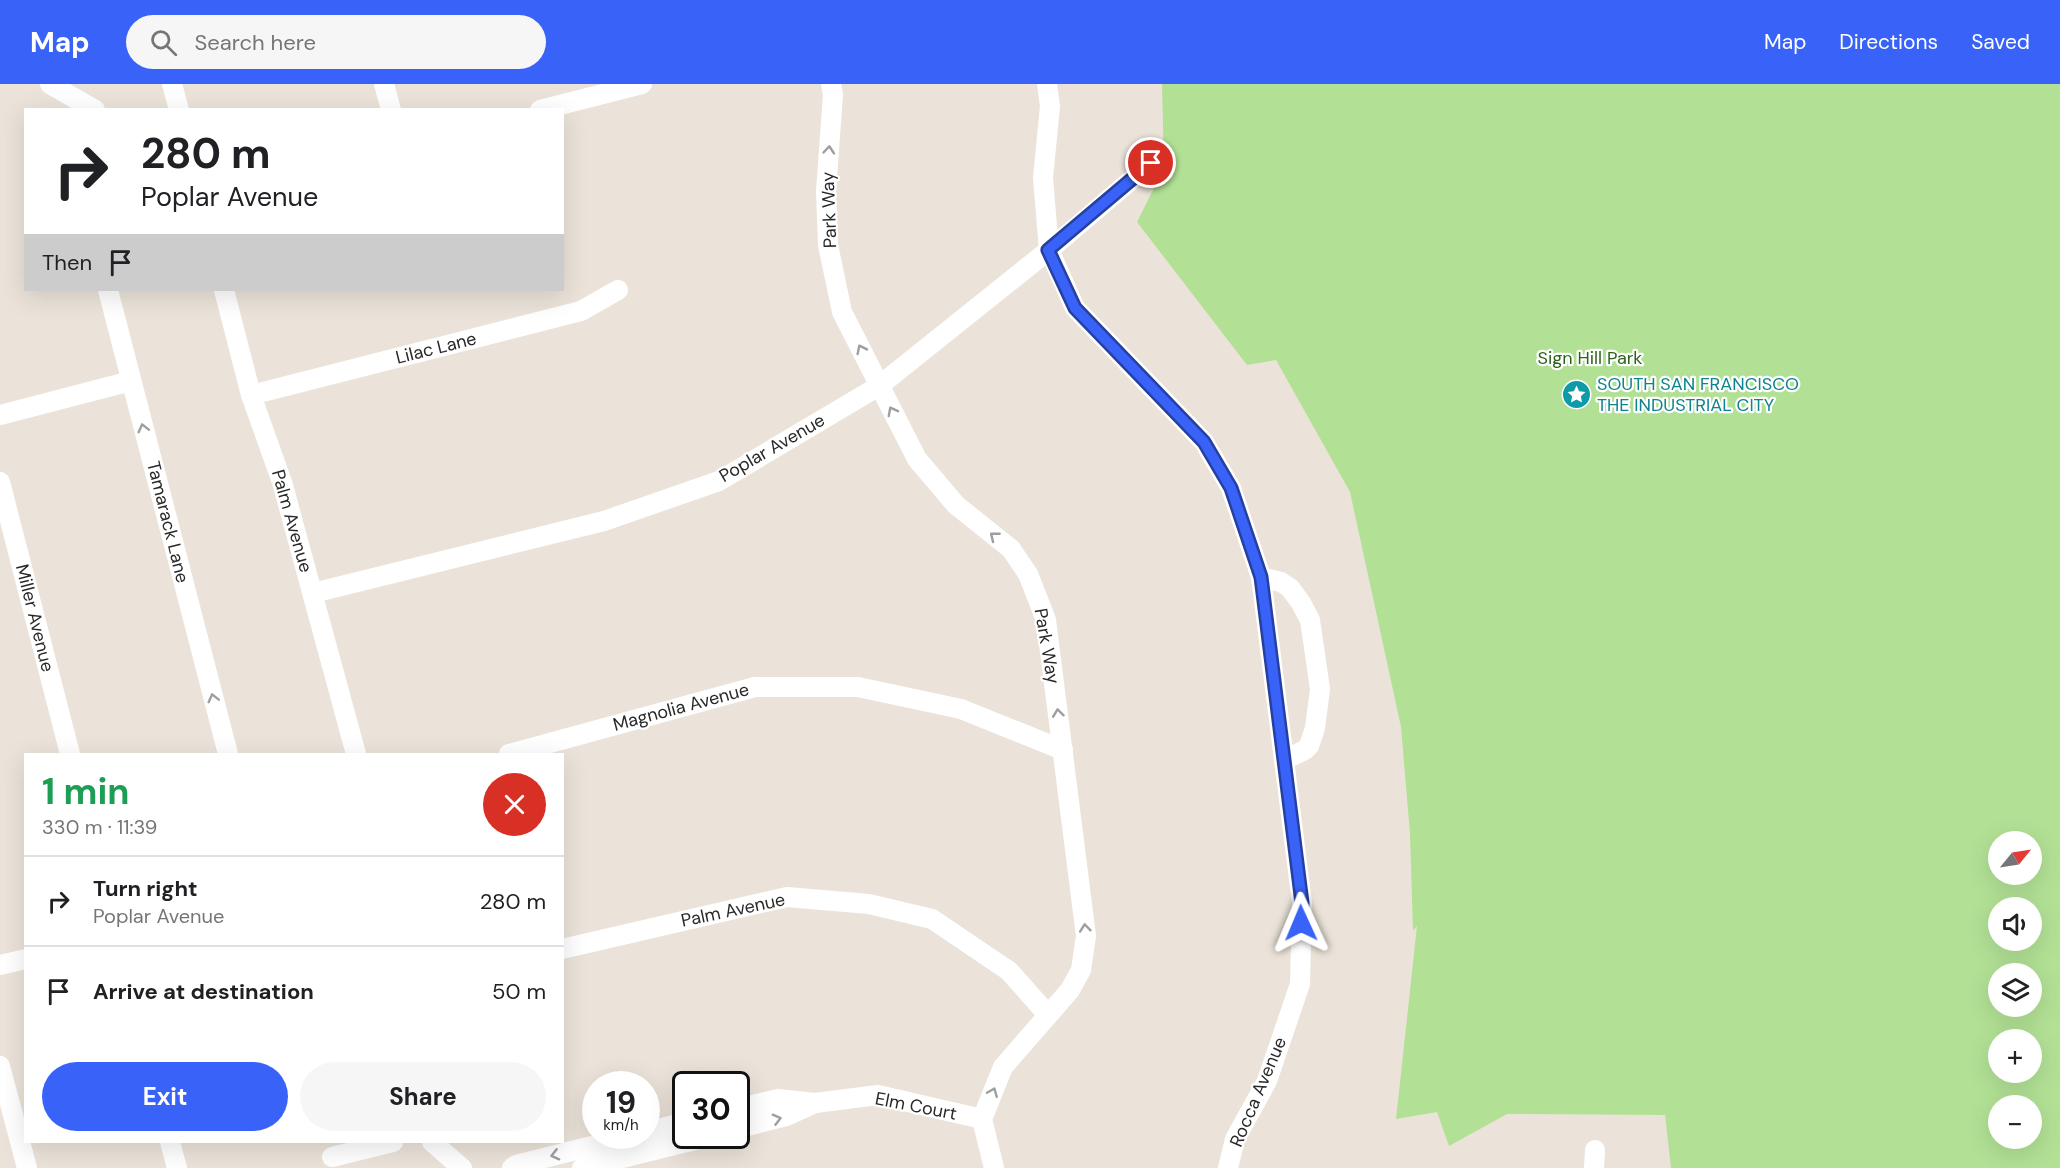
<!DOCTYPE html>
<meta charset="utf-8">
<style>
:root{--surface:#fff;--page:#f6f6f6;--text:#202124;--muted:#757577;--line:#e0e0e0;--accent:#3963f8}
body{margin:0;font-family:"DM Sans",sans-serif;background:var(--page);color:var(--text);height:100vh;display:flex;flex-direction:column;font-size:22px;white-space:nowrap}
*{box-sizing:border-box;margin:0}
p{font-size:20px;color:var(--muted)}
.icon{flex:none;width:33px;height:33px;fill:none;stroke:currentColor;stroke-width:2;stroke-linecap:round;stroke-linejoin:round}
.map{position:relative;flex:1;overflow:hidden}
.sheet{position:absolute;left:24px;top:669px;width:540px;height:390px;display:flex;flex-direction:column;background:var(--surface);border-radius:0px;box-shadow:0 6px 24px #0002}
.sheet>*{flex:none}
.banner{position:absolute;left:24px;top:24px;width:540px;height:183px;border-radius:0px;box-shadow:0 6px 24px #0002;background:#fff;color:var(--text);overflow:hidden}
.needle{width:39px;rotate:60deg}
.buttons{position:absolute;left:1988px;top:747px;display:grid;gap:12px}
.buttons a{display:grid;place-items:center;width:54px;height:54px;border-radius:50%;background:var(--surface);box-shadow:0 6px 24px #0002;font-size:30px}
.speed{position:absolute;left:582px;top:987px;display:flex;gap:12px;font-size:30px;font-weight:700;text-align:center}
.speed>*{display:grid;place-content:center;width:78px;height:78px;border-radius:50%;background:var(--surface);box-shadow:0 6px 24px #0002;line-height:1}
.speed small{font-size:15px;font-weight:400}
.speed .limit{border:3px solid #111;border-radius:9px;background:#fff;color:#111}
.pin{position:absolute;display:grid;place-items:center;width:51px;height:51px;color:#fff;margin:-26px;border:3px solid #fff;border-radius:50%;box-shadow:0 2px 6px #0007}
.me{position:absolute;width:66px;margin:-33px;rotate:359deg;stroke-linejoin:round;filter:drop-shadow(0 0 4px #0008)}
.turn{display:flex;align-items:center;gap:21px;height:126px;padding:0 18px;font-size:27px}
.turn .icon{width:78px;height:78px;stroke-width:2.5}
.turn b{display:block;font-size:42px;line-height:51px}
.then{display:flex;align-items:center;height:57px;padding:0 18px;background:#0003;gap:12px;font-size:22px}
.round{display:grid;place-items:center;flex:none;width:63px;height:63px;border-radius:32px;background:var(--page)}
.summary{display:flex;align-items:center;justify-content:space-between;height:102px;padding:0 18px}
h1{font-size:36px;font-weight:700;line-height:45px;color:#1e9e55}
.cta{display:flex;gap:12px;margin-top:auto;padding:12px 18px}
.cta a{flex:1;height:69px;border-radius:36px;background:var(--accent);color:#fff;font-size:24px;font-weight:700;line-height:69px;text-align:center}
.cta a+a{background:var(--page);color:var(--text)}
ul{padding:0;list-style:none}
li{display:flex;align-items:center;gap:18px;height:90px;padding:0 18px;border-top:2px solid var(--line)}
li div{flex:1}
li b{display:block;font-size:22px}
li em{font-style:normal}
header{display:flex;align-items:center;gap:36px;box-sizing:border-box;height:84px;padding:0 30px;background:var(--accent);color:#fff}
header strong{font-size:28px}
nav{display:flex;gap:33px;margin-inline-start:auto;font-size:21px}
.search{width:420px;height:54px;background:var(--page);display:flex;align-items:center;gap:15px;box-sizing:border-box;padding:0 21px;border-radius:33px;color:var(--muted);font-size:22px}
.map>svg:first-child{display:block}
.green{fill:#b2e195;fill-rule:evenodd}
.lines{fill:none;stroke-linecap:round;stroke-linejoin:round}
.minor{stroke:#fff;stroke-width:20}
.oneway{stroke:#9e9e9e}
.route-casing{stroke:#2540a1;stroke-width:15}
.route{stroke:#3963f8;stroke-width:10}
.labels{text-anchor:middle;dominant-baseline:central;stroke-width:4.5;stroke-linejoin:round;paint-order:stroke}
.street-label{font-size:18px;fill:#282828;stroke:#fff}
.park-label{font-size:18px;fill:#2b631a;stroke:#fff}
.culture-label{font-size:18px;fill:#0d838f;stroke:#fff;text-anchor:start}
</style>
<header>
<strong>Map</strong>
<div class="search"><svg class="icon" aria-label="search" viewBox="0 0 24 24"><circle cx="10" cy="10" r="6"/><path d="M15 15l6 6"/></svg>Search here</div>
<nav><a>Map</a><a>Directions</a><a>Saved</a></nav>
</header>
<div class="map">
<svg width="2060" height="1084" viewBox="0 0 2060 1084">
<rect width="100%" height="100%" fill="#ebe3d9"/>
<path class="green" d="M 1162,0 L 2060,0 L 2060,1084 L 1671,1084 L 1665,1031 L 1507,1030 L 1449,1062 L 1437,1028 L 1396,1035 L 1417,842 L 1413,847 L 1410,750 L 1401,643 L 1350,408 L 1276,276 L 1247,281 L 1137,138 L 1164,84 ZM 1998,758 L 2031,758 L 2031,790 L 1998,790 ZM 1998,824 L 2031,824 L 2031,856 L 1998,856 ZM 1998,890 L 2031,890 L 2031,922 L 1998,922 ZM 1998,956 L 2031,956 L 2031,988 L 1998,988 ZM 1998,1022 L 2031,1022 L 2031,1054 L 1998,1054 Z"/>
<g class="lines">
<g class="minor">
<path d="M 50,0 L 95,26"/>
<path d="M 172,0 L 179,26"/>
<path d="M 384,0 L 391,26"/>
<path d="M 831,0 L 833,11 L 826,107 L 828,161 L 842,228 L 917,375 L 956,421 L 1011,465 L 1028,490 L 1046,536 L 1086,852 L 1081,886 L 1070,906 L 1003,983 L 982,1035 L 994,1084"/>
<path d="M 1047,0 L 1050,22 L 1043,94 L 1049,166 L 1075,224 L 1204,358 L 1231,404 L 1261,493 L 1302,819 L 1300,900 L 1267,997 L 1235,1055 L 1228,1084"/>
<path d="M 540,26 L 642,0"/>
<path d="M 108,206 L 228,670"/>
<path d="M 224,206 L 251,311 L 282,398 L 356,670"/>
<path d="M 251,311 L 581,227 L 618,206"/>
<path d="M 0,331 L 131,297"/>
<path d="M 0,398 L 70,670"/>
<path d="M 1261,493 L 1281,498 L 1290,504 L 1301,519 L 1310,536 L 1320,605 L 1315,644 L 1309,662 L 1305,666 L 1284,676"/>
<path d="M 313,509 L 604,437 L 719,397 L 879,302 L 1049,166 L 1157,74"/>
<path d="M 509,670 L 755,603 L 858,603 L 961,625 L 1063,666"/>
<path d="M 562,865 L 787,813 L 869,820 L 932,835 L 1009,887 L 1048,931"/>
<path d="M 0,881 L 26,875"/>
<path d="M 0,982 L 27,1084"/>
<path d="M 736,1025 L 778,1015 L 815,1019 L 878,1011 L 982,1035"/>
<path d="M 736,1045 L 786,1032 L 815,1019"/>
<path d="M 646,1048 L 686,1038"/>
<path d="M 170,1058 L 177,1084"/>
<path d="M 432,1058 L 462,1084"/>
<path d="M 332,1073 L 393,1058"/>
<path d="M 512,1084 L 516,1081 L 632,1052"/>
<path d="M 582,1084 L 711,1052"/>
<path d="M 1594,1084 L 1595,1066"/>
</g>
</g>
<defs><path id="oneway-chevron" d="M-2-3.5L2.5 0L-2 3.5" fill="none" stroke-width="1.6" stroke-linecap="round" stroke-linejoin="round" transform="scale(1.5)"/></defs>
<g class="oneway">
<use href="#oneway-chevron" transform="translate(829 66) rotate(-85)"/>
<use href="#oneway-chevron" transform="translate(861 265) rotate(-116)"/>
<use href="#oneway-chevron" transform="translate(892 327) rotate(-118)"/>
<use href="#oneway-chevron" transform="translate(143 344) rotate(-104)"/>
<use href="#oneway-chevron" transform="translate(994 452) rotate(-141)"/>
<use href="#oneway-chevron" transform="translate(213 614) rotate(-104)"/>
<use href="#oneway-chevron" transform="translate(1058 629) rotate(-97)"/>
<use href="#oneway-chevron" transform="translate(1085 844) rotate(-96)"/>
<use href="#oneway-chevron" transform="translate(993 1008) rotate(-68)"/>
<use href="#oneway-chevron" transform="translate(777 1035) rotate(-15)"/>
<use href="#oneway-chevron" transform="translate(555 1071) rotate(166)"/>
</g>
<g class="lines">
<defs>
<path id="route" d="M 1151,79 L 1048,166 L 1075,224 L 1204,358 L 1231,404 L 1261,493 L 1302,819 L 1301,839"/>
</defs>
<use href="#route" class="route-casing"/>
<use href="#route" class="route"/>
</g>
<defs>
<symbol id="sight-disc" viewBox="-11 -11 22 22"><circle r="9.5" fill="#0f9aa8" stroke="#fff"/><path d="M0-6L1.8-2.2L6-1.7L2.9 1.2L3.7 5.4L0 3.3L-3.7 5.4L-2.9 1.2L-6-1.7L-1.8-2.2Z" fill="#fff"/></symbol>
</defs>
<g fill-rule="evenodd">
<use href="#sight-disc" x="1560" y="294" width="33" height="33"/>
</g>
<g class="labels">
<g class="street-label">
<text transform="translate(829 126) rotate(-92)">Park Way</text>
<text transform="translate(436 264) rotate(-14)">Lilac Lane</text>
<text transform="translate(772 364) rotate(-30)">Poplar Avenue</text>
<text transform="translate(292 437) rotate(74)">Palm Avenue</text>
<text transform="translate(168 438) rotate(76)">Tamarack Lane</text>
<text transform="translate(35 534) rotate(76)">Miller Avenue</text>
<text transform="translate(1047 562) rotate(80)">Park Way</text>
<text transform="translate(681 623) rotate(-15)">Magnolia Avenue</text>
<text transform="translate(733 826) rotate(-12)">Palm Avenue</text>
<text transform="translate(1258 1008) rotate(-67)">Rocca Avenue</text>
<text transform="translate(916 1022) rotate(11)">Elm Court</text>
</g>
<g class="park-label">
<text x="1590" y="274">Sign Hill Park</text>
</g>
<g class="culture-label">
<text x="1597" y="300">SOUTH SAN FRANCISCO<tspan x="1597" dy="21">THE INDUSTRIAL CITY</tspan></text>
</g>
</g>
</svg>
<div class="buttons">
<a><svg class="needle" viewBox="-14 -14 28 28"><path d="M0-13l5 13h-10z" fill="#e53935"/><path d="M0 13l5-13h-10z" fill="#757577"/></svg></a>
<a><svg class="icon" aria-label="sound" viewBox="0 0 24 24"><path d="M4 9h4l5-4v14l-5-4H4zM17 9q2 3 0 6"/></svg></a>
<a><svg class="icon" aria-label="layers" viewBox="0 0 24 24"><path d="M12 4l9 5-9 5-9-5zM3 14l9 5 9-5"/></svg></a>
<a>+</a>
<a>−</a>
</div>
<div class="speed"><div>19<small>km/h</small></div><div class="limit">30</div></div>
<div class="pin" style="left:1151px;top:79px;background:#d93025"><svg class="icon" aria-label="arrive" viewBox="0 0 24 24"><path d="M6 21V4h12l-3 4 3 4H6"/></svg></div>
<svg class="me" style="left:1301px;top:839px" viewBox="-20 -20 40 40"><path d="M0-17L14 15 0 8-14 15z" fill="#3963f8" stroke="#fff" stroke-width="4"/></svg>
<div class="banner">
<div class="turn"><svg class="icon" aria-label="right" viewBox="0 0 24 24"><path d="M7 20v-9h11M14 6l5 5-5 5"/></svg><div><b>280 m</b>Poplar Avenue</div></div>
<div class="then">Then<svg class="icon" aria-label="arrive" viewBox="0 0 24 24"><path d="M6 21V4h12l-3 4 3 4H6"/></svg></div>
</div>
<section class="sheet">
<div class="summary"><div><h1>1 min</h1><p>330 m · 11:39</p></div><a class="round" style="background:#d93025;color:#fff"><svg class="icon" aria-label="close" viewBox="0 0 24 24"><path d="M6 6l12 12M18 6L6 18"/></svg></a></div>
<ul>
<li><svg class="icon" aria-label="right" viewBox="0 0 24 24"><path d="M7 20v-9h11M14 6l5 5-5 5"/></svg><div><b>Turn right</b><p>Poplar Avenue</p></div><em>280 m</em></li>
<li><svg class="icon" aria-label="arrive" viewBox="0 0 24 24"><path d="M6 21V4h12l-3 4 3 4H6"/></svg><div><b>Arrive at destination</b></div><em>50 m</em></li>
</ul>
<div class="cta"><a>Exit</a><a>Share</a></div>
</section>
</div>
